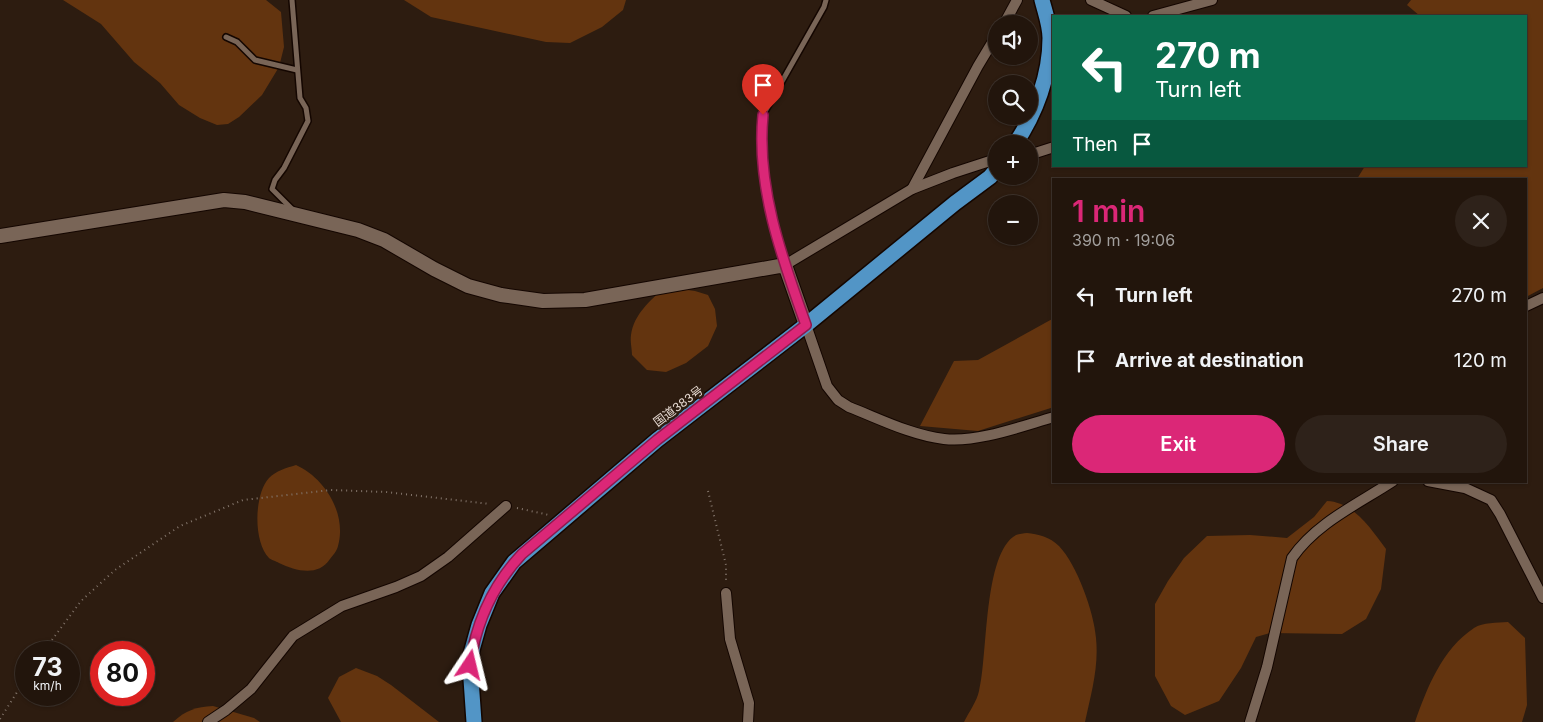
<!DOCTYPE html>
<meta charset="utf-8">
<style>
:root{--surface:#22150c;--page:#2e221a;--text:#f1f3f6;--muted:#a29f9d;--line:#3f342d;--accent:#db2777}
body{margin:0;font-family:Inter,"Noto Sans JP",sans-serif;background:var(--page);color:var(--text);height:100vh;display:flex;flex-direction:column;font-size:19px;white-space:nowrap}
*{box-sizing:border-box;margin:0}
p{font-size:16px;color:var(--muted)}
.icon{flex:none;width:28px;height:28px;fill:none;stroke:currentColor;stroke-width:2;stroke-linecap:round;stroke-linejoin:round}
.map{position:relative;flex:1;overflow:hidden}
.sheet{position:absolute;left:1052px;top:178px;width:475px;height:305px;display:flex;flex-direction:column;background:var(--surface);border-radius:0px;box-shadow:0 1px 4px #0004,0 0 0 1px var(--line)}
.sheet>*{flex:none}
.guide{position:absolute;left:1052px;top:15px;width:475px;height:152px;border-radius:0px;box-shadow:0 1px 4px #0004,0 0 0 1px var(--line);background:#0b6e4f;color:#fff;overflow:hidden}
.fabs{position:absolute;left:988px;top:15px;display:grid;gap:10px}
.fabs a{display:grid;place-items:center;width:50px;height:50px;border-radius:50%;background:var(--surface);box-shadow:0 1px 4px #0004,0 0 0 1px var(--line);font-size:25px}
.speed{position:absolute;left:15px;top:641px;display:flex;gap:10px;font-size:25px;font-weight:700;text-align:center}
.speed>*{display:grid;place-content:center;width:65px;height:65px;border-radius:50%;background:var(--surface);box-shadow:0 1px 4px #0004,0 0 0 1px var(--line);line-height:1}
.speed small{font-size:12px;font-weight:400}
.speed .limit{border:8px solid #d22;background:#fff;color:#111}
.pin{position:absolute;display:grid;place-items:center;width:42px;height:42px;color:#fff;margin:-51px -21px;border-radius:50% 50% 50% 0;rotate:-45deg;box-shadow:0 0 5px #0007}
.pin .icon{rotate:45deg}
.me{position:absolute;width:55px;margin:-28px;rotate:10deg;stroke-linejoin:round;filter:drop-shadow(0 0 4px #0008)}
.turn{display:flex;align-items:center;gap:18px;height:105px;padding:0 20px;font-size:22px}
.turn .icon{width:65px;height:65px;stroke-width:2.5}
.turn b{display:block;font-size:35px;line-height:42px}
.then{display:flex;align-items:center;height:48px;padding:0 20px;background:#0003;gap:10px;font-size:19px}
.round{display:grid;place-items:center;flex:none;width:52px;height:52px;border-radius:26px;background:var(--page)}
.head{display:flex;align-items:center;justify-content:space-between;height:85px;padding:0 20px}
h1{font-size:30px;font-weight:600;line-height:38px;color:var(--accent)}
.action{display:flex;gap:10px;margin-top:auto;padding:10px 20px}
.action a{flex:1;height:58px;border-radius:30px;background:var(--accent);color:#fff;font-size:20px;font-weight:600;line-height:58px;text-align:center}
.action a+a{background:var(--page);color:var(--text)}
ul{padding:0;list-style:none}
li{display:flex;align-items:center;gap:15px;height:65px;padding:0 20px}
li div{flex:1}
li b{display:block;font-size:19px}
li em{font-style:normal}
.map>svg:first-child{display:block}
.green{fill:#63340f}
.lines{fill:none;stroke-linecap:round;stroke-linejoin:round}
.lane-casing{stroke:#140600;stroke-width:8}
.street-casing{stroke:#140600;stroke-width:12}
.secondary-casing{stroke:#140600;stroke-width:16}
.highway-casing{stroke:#140600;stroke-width:18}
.path{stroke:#84766c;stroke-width:2;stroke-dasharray:1 4;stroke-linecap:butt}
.lane{stroke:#796557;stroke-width:5}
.street{stroke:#796557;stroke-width:10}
.secondary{stroke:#796557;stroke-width:14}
.highway{stroke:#5295c6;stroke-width:15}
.route-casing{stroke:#8e194d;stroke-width:12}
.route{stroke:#db2777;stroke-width:9}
.labels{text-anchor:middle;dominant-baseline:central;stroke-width:5;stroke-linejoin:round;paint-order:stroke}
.street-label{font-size:12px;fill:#e6dad2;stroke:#2d1c10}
</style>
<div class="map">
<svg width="1543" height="722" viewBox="0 0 1543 722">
<rect width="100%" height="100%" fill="#2d1c10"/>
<g class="green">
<path d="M 63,0 L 266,0 L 281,12 L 284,47 L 279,67 L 262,95 L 239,117 L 228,124 L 217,125 L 200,118 L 179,105 L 160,83 L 134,62 L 101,24 Z"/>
<path d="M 404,0 L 626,0 L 623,10 L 602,27 L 570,43 L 546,42 L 431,17 Z"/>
<path d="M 1411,0 L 1543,0 L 1543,288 L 1526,297 L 1526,179 L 1357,179 L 1365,166 L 1526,166 L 1526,16 L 1420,16 L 1407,5 Z"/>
<path d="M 665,287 L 695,291 L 708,295 L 715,309 L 717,326 L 708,346 L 686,363 L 666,372 L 647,370 L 632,355 C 632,349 630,341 631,335 C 634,314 650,301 665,287 Z"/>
<path d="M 1054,318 L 1054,407 L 978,431 L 920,426 L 954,361 L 978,360 Z"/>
<path d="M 296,465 C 325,478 347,514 338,546 C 337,551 333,555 330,559 C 318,577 296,571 279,563 C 276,561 271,560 269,558 C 253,542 254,494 269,478 C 276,471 286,468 296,465 Z"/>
<path d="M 1327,501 C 1354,502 1371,529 1386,549 L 1381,589 L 1366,619 L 1342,634 L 1270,633 L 1256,637 L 1241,668 L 1219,701 L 1185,715 L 1171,706 L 1155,676 L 1155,604 L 1168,581 L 1184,558 L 1207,536 L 1250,535 L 1287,538 L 1314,517 Z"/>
<path d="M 1027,533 C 1038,534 1050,537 1059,546 C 1077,565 1094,612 1096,638 C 1099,667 1091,694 1085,722 L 964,722 C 969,712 977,701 979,691 C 988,657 983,553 1016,535 C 1019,534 1024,533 1027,533 Z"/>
<path d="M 1508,622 L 1525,638 L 1527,705 L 1522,722 L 1415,722 C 1427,688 1442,649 1474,628 C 1483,622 1497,623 1508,622 Z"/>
<path d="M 356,668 L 377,676 L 391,685 L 439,722 L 341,722 L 328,698 L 339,677 Z"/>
<path d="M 213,706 L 254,718 L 260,722 L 173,722 C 186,710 196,707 213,706 Z"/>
</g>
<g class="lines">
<defs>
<g id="lane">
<path d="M 292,0 L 300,98 L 306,108 L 308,121 L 284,168 L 275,180 L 272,189 L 292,209"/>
<path d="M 226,37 L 237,42 L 255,60 L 297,70"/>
<path d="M 784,263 C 771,215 758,165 763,115 L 824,7 L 826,0"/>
</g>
<g id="street">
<path d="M 1091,0 L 1126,16"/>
<path d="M 1153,16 L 1212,0"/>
<path d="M 1004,24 L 1017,0"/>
<path d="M 1029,155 L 1054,147"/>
<path d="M 912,189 L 978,66 L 996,36"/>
<path d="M 785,265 L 912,189 L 953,173 L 996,159"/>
<path d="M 1526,306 L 1543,298"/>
<path d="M 806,325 L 827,386 L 838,400 L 849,407 C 880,419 911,435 944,439 C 977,443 1022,426 1054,417"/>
<path d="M 1428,481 L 1465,488 L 1491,500 L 1500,514 L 1543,598"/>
<path d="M 726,593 L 730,639 L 749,703 L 748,722"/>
<path d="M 208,722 L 226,710 L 251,689 L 293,636 L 342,606 L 396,587 L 421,576 L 448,557 L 506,506"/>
<path d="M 1250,722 L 1267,667 L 1292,558 C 1316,523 1358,504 1393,481"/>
</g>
<path id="secondary" d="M 0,236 L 224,200 L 245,202 L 358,230 L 384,240 L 434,269 L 468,286 L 501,295 L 543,301 L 585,300 L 785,265 L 806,325"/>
<g id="highway">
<path d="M 1015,144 C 1036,113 1050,75 1050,38 C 1050,25 1045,12 1042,0"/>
<path d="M 474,722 L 470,665 L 472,650 L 479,625 L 492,593 L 514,562 L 657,440 L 806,325 L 955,203 L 990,177 L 996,170"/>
</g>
</defs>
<use href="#lane" class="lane-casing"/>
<use href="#street" class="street-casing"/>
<use href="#secondary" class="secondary-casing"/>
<use href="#highway" class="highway-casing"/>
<g class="path">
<path d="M 708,491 L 726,565 L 726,583"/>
<path d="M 517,508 L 549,515"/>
<path d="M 43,652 L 81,601 L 115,570 L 180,526 L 243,500 L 331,490 L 386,492 L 490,504"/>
<path d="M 0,719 L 26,678"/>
</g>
<use href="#lane" class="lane"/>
<use href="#street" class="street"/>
<use href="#secondary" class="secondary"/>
<use href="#highway" class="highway"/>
</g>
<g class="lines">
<defs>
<path id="route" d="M 470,665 C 476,622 492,586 522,554 L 657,440 L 806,325 C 782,258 756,187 763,115"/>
</defs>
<use href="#route" class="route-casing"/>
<use href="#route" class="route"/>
</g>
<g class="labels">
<g class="street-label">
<text transform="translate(678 406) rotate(-37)">国道383号</text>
</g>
</g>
</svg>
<div class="fabs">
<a><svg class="icon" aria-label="sound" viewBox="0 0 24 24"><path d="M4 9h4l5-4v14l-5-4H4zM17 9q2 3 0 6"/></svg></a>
<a><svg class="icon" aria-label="search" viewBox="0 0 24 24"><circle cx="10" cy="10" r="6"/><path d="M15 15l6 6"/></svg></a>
<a>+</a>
<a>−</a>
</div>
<div class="speed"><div>73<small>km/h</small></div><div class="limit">80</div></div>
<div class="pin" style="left:763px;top:115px;background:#d93025"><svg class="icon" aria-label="arrive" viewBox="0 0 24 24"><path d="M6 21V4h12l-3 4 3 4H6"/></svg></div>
<svg class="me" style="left:470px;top:665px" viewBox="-20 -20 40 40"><path d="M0-17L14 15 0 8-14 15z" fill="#db2777" stroke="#fff" stroke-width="4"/></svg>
<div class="guide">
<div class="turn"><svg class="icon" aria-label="left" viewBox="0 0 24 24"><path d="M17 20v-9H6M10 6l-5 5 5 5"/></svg><div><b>270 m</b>Turn left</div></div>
<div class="then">Then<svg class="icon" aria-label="arrive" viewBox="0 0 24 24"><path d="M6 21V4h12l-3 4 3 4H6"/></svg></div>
</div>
<section class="sheet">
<div class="head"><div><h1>1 min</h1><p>390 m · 19:06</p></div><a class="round"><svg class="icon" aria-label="close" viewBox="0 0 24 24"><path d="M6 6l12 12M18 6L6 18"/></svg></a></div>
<ul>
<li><svg class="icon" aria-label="left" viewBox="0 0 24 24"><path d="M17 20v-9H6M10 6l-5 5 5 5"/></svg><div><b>Turn left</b></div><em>270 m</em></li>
<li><svg class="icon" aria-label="arrive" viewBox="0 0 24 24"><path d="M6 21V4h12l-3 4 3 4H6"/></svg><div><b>Arrive at destination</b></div><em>120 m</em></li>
</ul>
<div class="action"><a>Exit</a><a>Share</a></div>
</section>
</div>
